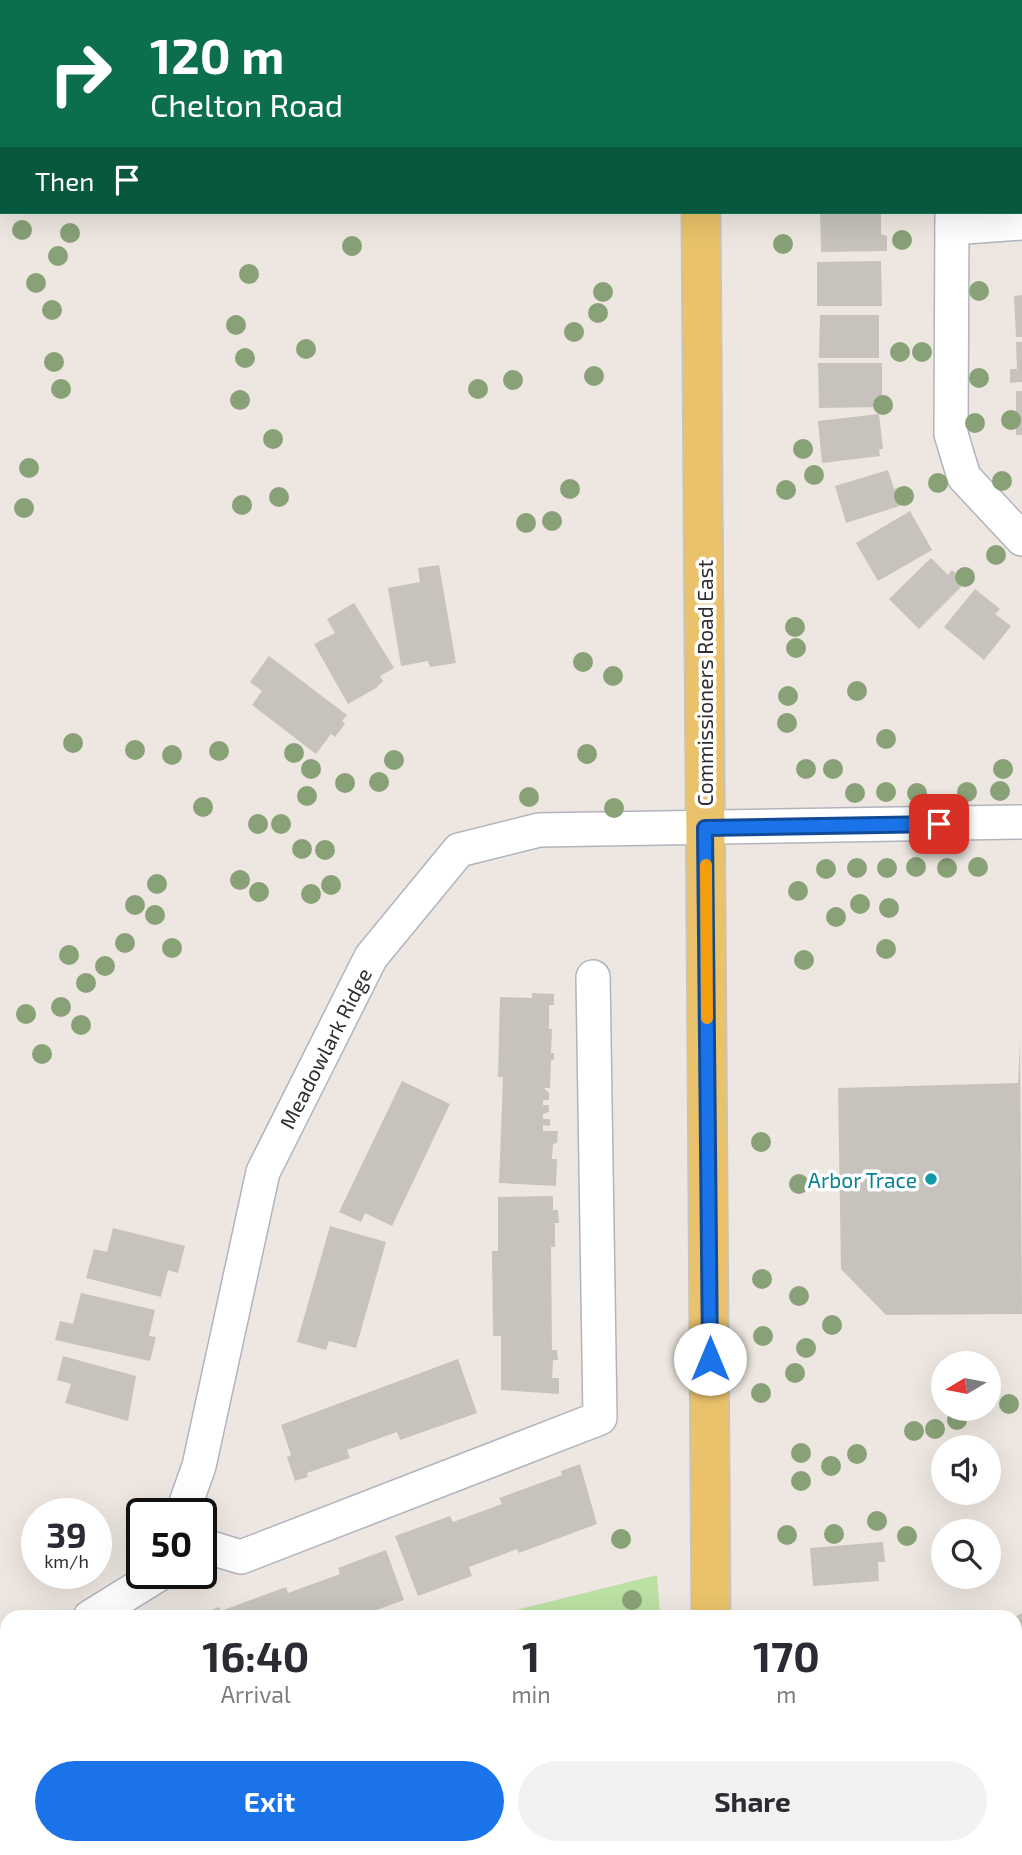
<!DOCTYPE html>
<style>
:root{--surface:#fff;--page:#f2f2f3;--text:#2b2b33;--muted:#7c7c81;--accent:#1a73e8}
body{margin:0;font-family:"Exo 2",sans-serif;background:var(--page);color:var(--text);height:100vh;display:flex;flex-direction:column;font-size:26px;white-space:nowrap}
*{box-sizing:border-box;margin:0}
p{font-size:23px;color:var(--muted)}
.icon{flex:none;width:38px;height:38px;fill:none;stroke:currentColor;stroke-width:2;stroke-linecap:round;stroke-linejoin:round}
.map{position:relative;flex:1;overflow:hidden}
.sheet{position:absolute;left:0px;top:1610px;width:1022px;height:245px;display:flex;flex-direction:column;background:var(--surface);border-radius:21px 21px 0 0;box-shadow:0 7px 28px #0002}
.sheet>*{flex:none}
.banner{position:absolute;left:0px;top:0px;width:1022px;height:214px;box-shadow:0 7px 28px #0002;background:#0b6e4f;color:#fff;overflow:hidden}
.needle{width:46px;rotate:260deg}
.tools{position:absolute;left:931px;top:1351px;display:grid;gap:14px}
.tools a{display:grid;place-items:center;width:70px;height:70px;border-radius:50%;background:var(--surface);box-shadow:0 7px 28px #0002;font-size:35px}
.speed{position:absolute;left:21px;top:1498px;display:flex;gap:14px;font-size:35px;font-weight:700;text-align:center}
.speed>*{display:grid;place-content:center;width:91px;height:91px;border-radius:50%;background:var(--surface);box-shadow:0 7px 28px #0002;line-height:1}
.speed small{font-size:18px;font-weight:400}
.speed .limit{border:4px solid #111;border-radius:10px;background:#fff;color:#111}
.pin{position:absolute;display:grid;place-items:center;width:60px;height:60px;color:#fff;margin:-30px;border-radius:14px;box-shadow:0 4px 10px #0006}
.me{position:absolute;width:77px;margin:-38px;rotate:0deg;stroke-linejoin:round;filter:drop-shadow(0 0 5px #0008)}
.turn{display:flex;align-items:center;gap:24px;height:147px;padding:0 35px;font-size:32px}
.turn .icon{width:91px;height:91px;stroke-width:2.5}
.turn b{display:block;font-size:49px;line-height:60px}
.then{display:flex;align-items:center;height:66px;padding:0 35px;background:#0003;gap:14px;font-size:26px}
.eta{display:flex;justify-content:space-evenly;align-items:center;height:119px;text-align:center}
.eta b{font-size:42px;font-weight:700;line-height:49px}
.primary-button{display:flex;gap:14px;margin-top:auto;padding:14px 35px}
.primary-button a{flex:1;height:80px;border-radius:42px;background:var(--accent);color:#fff;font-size:28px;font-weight:700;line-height:80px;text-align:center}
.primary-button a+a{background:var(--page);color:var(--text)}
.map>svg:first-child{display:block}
.green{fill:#bce0a2}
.pitch{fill:#cde79f}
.building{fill:#c7c2bc}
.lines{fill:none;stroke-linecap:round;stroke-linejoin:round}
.minor-casing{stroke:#b1b4bd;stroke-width:36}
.major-casing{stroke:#c4c4c4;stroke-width:41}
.minor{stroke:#fff;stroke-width:33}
.major{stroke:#e9c26b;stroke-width:38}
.tree{fill:#88a177}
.route-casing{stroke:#114b97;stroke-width:18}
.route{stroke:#1a73e8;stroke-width:12}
.slow{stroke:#f59e0b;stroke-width:12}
.culture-dot{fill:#0f9aa8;stroke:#fff;stroke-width:2.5}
.labels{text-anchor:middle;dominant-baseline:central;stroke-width:7;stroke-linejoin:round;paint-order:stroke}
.street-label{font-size:21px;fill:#2e2e2e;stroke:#fff}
.culture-label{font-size:21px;fill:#0d838f;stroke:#fff;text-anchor:end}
</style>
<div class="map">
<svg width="1022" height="1855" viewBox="0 0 1022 1855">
<rect width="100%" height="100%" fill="#eee7e1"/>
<g class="green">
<path d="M 657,1575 L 660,1617 L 488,1617 Z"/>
<path d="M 7,1758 L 7,1848 L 676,1848 L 677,1855 L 0,1855 L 0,1761 Z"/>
</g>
<path class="pitch" d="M 74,1848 L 597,1848 L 600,1855 L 71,1855 Z"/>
<g class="building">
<path d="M 820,212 L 881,212 L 881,234 L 887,236 L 887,251 L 821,252 Z"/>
<path d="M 881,261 L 882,306 L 817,306 L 817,262 Z"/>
<path d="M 1022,295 L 1022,337 L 1016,337 L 1014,296 Z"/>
<path d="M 820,315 L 879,315 L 879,358 L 819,358 Z"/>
<path d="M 1016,342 L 1022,342 L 1022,382 L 1010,383 L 1010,369 L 1017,369 Z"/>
<path d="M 818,363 L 882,363 L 882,407 L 819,408 Z"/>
<rect x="1016" y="391" width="6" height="44"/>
<path d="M 879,414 L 883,449 L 879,449 L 880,456 L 822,463 L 818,421 Z"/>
<path d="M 888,470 L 894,489 L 901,487 L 906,504 L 846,523 L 835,486 Z"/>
<path d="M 910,511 L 932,550 L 878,581 L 856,543 Z"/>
<path d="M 931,558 L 948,575 L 952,570 L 965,583 L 919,629 L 889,599 Z"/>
<path d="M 439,565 L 456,663 L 430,667 L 428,661 L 401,666 L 388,588 L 420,582 L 418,568 Z"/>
<path d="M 975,589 L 1000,609 L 995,614 L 1011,626 L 984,660 L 944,627 Z"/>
<path d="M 354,603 L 394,668 L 380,676 L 383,681 L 376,688 L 348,704 L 314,644 L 335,633 L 327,619 Z"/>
<path d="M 269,656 L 347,715 L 342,721 L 345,724 L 335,737 L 331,734 L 316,754 L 252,705 L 262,691 L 250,682 Z"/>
<path d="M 532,993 L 554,994 L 554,1005 L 549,1005 L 549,1029 L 552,1029 L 551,1053 L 554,1053 L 554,1060 L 551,1060 L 550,1088 L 544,1088 L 549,1093 L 549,1100 L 543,1100 L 543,1105 L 549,1105 L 549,1112 L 543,1114 L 543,1119 L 550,1119 L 550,1126 L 543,1125 L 543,1131 L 558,1131 L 557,1143 L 553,1144 L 552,1159 L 557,1159 L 556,1186 L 499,1183 L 503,1077 L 498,1077 L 500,997 L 532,998 Z"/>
<path d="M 1020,1042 L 1022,1314 L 886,1315 L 841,1269 L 838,1088 L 1018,1083 Z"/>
<path d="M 402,1081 L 450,1104 L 392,1226 L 365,1213 L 361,1222 L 339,1212 Z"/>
<path d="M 553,1196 L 553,1210 L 558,1210 L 559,1223 L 555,1223 L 555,1247 L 551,1247 L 552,1350 L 557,1350 L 558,1360 L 553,1360 L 552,1378 L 559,1378 L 559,1394 L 501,1390 L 501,1336 L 493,1336 L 492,1251 L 498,1251 L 498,1197 Z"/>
<path d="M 330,1226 L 386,1242 L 356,1348 L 329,1341 L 326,1350 L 297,1342 Z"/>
<path d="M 113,1228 L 185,1246 L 178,1273 L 168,1270 L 161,1297 L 86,1278 L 94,1249 L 107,1252 Z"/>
<path d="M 81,1293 L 155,1310 L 149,1336 L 156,1337 L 150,1361 L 55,1340 L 60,1321 L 73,1324 Z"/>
<path d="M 63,1356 L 136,1376 L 128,1421 L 65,1403 L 71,1384 L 57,1380 Z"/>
<path d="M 458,1359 L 477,1413 L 400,1440 L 397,1432 L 347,1450 L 350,1458 L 307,1473 L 308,1477 L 295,1481 L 287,1457 L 291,1455 L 281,1425 Z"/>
<path d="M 580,1464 L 597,1524 L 519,1553 L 517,1549 L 469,1567 L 472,1576 L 418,1596 L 395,1536 L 450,1516 L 453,1522 L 502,1504 L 499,1498 L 562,1475 L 561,1471 Z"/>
<path d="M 883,1542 L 885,1562 L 878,1562 L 879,1581 L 813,1586 L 810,1548 Z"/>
<path d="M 386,1550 L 404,1600 L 357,1617 L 209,1617 L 206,1612 L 219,1607 L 221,1611 L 286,1587 L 288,1593 L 340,1574 L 338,1568 Z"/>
<path d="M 1022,1613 L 1022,1706 L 1015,1710 L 1015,1617 Z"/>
<path d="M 1022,1837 L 1022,1855 L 990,1855 L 990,1848 L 1015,1848 L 1015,1838 Z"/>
<path d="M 844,1848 L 915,1848 L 915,1855 L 845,1854 Z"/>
</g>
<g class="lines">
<defs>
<g id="minor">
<path d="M 948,0 L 948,2"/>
<path d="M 952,212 L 951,434 L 964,477 L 1022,539"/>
<path d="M 952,228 L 1022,223"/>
<path d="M 182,1514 L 199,1466 L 263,1172 L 371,957 L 459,850 L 539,830 L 1022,822"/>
<path d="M 201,1545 L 241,1557 L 600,1418 L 593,977"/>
<path d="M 90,1617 L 161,1573"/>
<path d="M 0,1670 L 7,1666"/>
</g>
<g id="major">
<path d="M 699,0 L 699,2"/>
<path d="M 701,212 L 711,1617"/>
<path d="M 717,1848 L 717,1855"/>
</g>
</defs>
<use href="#minor" class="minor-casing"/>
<use href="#major" class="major-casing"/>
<use href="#minor" class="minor"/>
<use href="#major" class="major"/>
</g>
<g class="tree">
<circle cx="22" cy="230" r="10"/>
<circle cx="70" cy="233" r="10"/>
<circle cx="902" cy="240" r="10"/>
<circle cx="783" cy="244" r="10"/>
<circle cx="352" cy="246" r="10"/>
<circle cx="58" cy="256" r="10"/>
<circle cx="249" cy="274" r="10"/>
<circle cx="36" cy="283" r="10"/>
<circle cx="979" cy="291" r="10"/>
<circle cx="603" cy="292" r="10"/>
<circle cx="52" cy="310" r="10"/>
<circle cx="598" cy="313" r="10"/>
<circle cx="236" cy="325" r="10"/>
<circle cx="574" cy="332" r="10"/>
<circle cx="306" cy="349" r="10"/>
<circle cx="900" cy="352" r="10"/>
<circle cx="922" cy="352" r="10"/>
<circle cx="245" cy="358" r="10"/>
<circle cx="54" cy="362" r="10"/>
<circle cx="594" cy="376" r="10"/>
<circle cx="979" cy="378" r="10"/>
<circle cx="513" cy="380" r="10"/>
<circle cx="61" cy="389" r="10"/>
<circle cx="478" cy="389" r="10"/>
<circle cx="240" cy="400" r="10"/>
<circle cx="883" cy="405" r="10"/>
<circle cx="1011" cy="420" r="10"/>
<circle cx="975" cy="423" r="10"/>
<circle cx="273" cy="439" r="10"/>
<circle cx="803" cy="449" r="10"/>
<circle cx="29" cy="468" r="10"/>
<circle cx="814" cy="475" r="10"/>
<circle cx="1002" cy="481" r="10"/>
<circle cx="938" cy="483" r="10"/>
<circle cx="570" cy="489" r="10"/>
<circle cx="786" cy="490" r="10"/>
<circle cx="904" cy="496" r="10"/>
<circle cx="279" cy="497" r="10"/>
<circle cx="242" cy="505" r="10"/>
<circle cx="24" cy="508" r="10"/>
<circle cx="552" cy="521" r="10"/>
<circle cx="526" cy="523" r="10"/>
<circle cx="996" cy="555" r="10"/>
<circle cx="965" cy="577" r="10"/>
<circle cx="795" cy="627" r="10"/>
<circle cx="796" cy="648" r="10"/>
<circle cx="583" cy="662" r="10"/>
<circle cx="613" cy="676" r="10"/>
<circle cx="857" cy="691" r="10"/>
<circle cx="788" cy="696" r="10"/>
<circle cx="787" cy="723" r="10"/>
<circle cx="886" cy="739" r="10"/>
<circle cx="73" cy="743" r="10"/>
<circle cx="135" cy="750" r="10"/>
<circle cx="219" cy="751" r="10"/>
<circle cx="294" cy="753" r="10"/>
<circle cx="587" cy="754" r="10"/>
<circle cx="172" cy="755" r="10"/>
<circle cx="394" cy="760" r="10"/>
<circle cx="311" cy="769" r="10"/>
<circle cx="806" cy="769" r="10"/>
<circle cx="833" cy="769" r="10"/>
<circle cx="1003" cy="769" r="10"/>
<circle cx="379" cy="782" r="10"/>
<circle cx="345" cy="783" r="10"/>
<circle cx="1000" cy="791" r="10"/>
<circle cx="886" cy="792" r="10"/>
<circle cx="967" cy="792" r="10"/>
<circle cx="855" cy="793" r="10"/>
<circle cx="917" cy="793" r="10"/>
<circle cx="307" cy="796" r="10"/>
<circle cx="529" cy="797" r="10"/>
<circle cx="203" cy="807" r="10"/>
<circle cx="614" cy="808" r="10"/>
<circle cx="258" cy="824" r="10"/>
<circle cx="281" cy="824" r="10"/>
<circle cx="302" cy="849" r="10"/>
<circle cx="325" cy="850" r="10"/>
<circle cx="916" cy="867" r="10"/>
<circle cx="978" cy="867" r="10"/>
<circle cx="857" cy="868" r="10"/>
<circle cx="887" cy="868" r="10"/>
<circle cx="947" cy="868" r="10"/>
<circle cx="826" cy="869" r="10"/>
<circle cx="240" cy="880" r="10"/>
<circle cx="157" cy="884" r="10"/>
<circle cx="331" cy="885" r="10"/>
<circle cx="798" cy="891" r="10"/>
<circle cx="259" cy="892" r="10"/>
<circle cx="311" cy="894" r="10"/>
<circle cx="860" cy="904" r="10"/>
<circle cx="135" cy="905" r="10"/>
<circle cx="889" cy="908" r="10"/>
<circle cx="155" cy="915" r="10"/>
<circle cx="836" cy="917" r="10"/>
<circle cx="125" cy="943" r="10"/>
<circle cx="172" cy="948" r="10"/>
<circle cx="886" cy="949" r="10"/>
<circle cx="69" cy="955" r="10"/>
<circle cx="804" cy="960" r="10"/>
<circle cx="105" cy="966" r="10"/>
<circle cx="86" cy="983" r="10"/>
<circle cx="61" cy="1007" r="10"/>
<circle cx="26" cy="1014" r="10"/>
<circle cx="81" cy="1025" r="10"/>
<circle cx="42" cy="1054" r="10"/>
<circle cx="761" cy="1142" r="10"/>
<circle cx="799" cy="1184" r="10"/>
<circle cx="762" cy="1279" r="10"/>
<circle cx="799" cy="1296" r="10"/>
<circle cx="832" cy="1325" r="10"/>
<circle cx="763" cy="1336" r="10"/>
<circle cx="806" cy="1348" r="10"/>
<circle cx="795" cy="1373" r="10"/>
<circle cx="761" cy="1393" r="10"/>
<circle cx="1009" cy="1404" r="10"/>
<circle cx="957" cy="1420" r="10"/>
<circle cx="935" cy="1429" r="10"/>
<circle cx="914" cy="1431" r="10"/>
<circle cx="801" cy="1453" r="10"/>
<circle cx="857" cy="1454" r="10"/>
<circle cx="831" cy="1466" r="10"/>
<circle cx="801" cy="1481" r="10"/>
<circle cx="877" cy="1521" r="10"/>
<circle cx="834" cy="1534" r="10"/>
<circle cx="787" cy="1535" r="10"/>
<circle cx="907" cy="1536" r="10"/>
<circle cx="621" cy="1539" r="10"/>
<circle cx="632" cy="1600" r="10"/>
</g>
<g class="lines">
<defs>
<path id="route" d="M 710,1359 L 705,828 L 939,824"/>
</defs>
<use href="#route" class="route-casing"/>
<use href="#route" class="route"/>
<path class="slow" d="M 706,865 L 707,1018"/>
</g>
<circle class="culture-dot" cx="931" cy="1179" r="7"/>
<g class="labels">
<g class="street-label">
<text transform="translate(704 683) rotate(-90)">Commissioners Road East</text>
<text transform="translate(325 1048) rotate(-63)">Meadowlark Ridge</text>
</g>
<g class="culture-label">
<text x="917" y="1179">Arbor Trace</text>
</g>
</g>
</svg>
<div class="tools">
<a><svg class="needle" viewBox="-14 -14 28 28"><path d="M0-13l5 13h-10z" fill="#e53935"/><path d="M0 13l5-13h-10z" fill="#7c7c81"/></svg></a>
<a><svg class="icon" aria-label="sound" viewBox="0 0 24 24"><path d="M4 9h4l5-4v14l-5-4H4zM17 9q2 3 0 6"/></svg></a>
<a><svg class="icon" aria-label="search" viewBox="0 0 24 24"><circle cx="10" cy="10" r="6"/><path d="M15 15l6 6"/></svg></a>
</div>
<div class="speed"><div>39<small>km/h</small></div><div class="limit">50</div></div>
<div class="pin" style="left:939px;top:824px;background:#d93025"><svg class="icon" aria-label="arrive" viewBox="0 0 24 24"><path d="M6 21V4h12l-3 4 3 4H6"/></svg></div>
<svg class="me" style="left:710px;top:1359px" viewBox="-20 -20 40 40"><circle r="19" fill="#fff"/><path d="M0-13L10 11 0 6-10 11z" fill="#1a73e8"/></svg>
<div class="banner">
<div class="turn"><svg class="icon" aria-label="right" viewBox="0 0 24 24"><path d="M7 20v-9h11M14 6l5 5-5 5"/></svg><div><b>120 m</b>Chelton Road</div></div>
<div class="then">Then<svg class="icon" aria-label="arrive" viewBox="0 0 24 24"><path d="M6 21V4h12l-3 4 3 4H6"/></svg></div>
</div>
<section class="sheet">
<div class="eta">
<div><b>16:40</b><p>Arrival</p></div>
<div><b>1</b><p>min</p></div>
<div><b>170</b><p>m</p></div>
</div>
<div class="primary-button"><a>Exit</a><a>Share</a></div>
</section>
</div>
